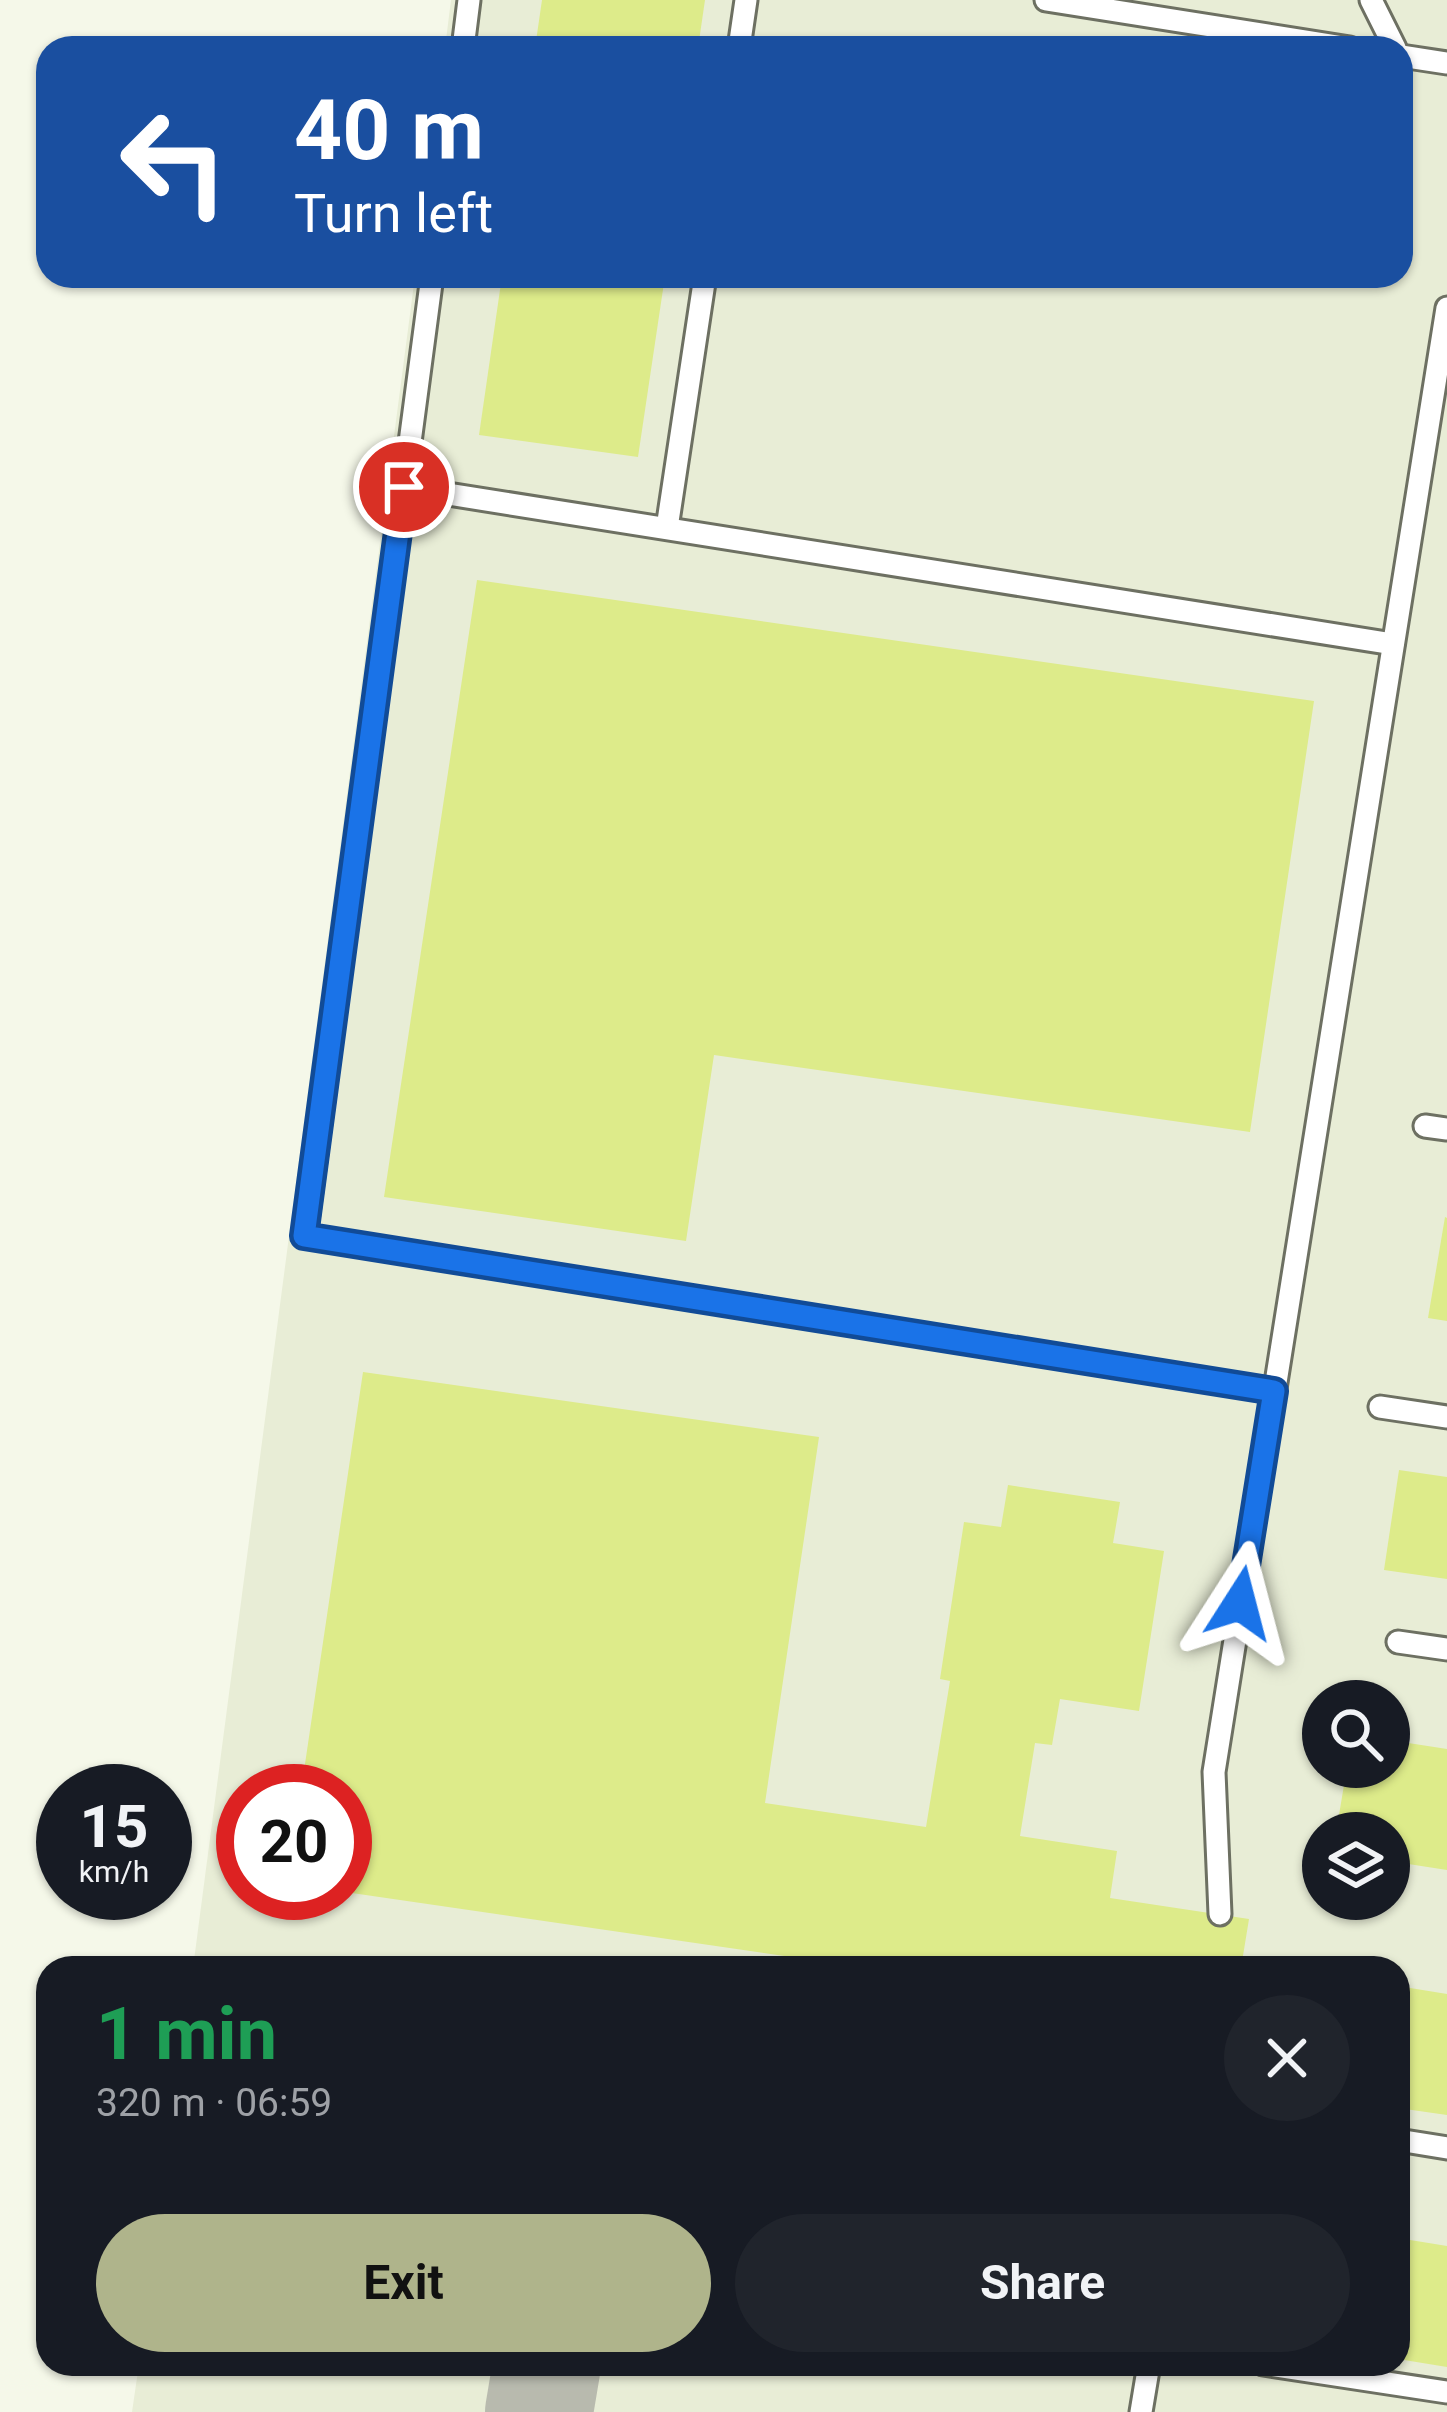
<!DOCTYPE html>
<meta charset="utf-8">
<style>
:root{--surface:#171b24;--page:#20242c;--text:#f1f3f6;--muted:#9ea1a6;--accent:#afb48b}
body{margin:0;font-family:Roboto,sans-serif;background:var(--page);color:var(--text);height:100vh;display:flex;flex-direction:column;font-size:45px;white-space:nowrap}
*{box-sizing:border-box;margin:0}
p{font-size:39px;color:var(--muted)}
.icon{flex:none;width:66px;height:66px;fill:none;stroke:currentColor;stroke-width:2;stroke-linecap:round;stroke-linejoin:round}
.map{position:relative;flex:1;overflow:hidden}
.drawer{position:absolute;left:36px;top:1956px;width:1374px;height:420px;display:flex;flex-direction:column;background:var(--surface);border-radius:36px;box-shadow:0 3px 9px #0004}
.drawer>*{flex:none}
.guide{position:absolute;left:36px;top:36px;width:1377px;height:252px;border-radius:36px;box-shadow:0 3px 9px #0004;background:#1a4fa0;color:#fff;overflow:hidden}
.buttons{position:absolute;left:1302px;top:1680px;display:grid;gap:24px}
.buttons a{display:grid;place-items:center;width:108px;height:108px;border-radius:50%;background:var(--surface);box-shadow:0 3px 9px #0004;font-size:60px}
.speed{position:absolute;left:36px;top:1764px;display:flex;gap:24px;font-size:60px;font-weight:700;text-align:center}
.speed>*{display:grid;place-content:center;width:156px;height:156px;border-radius:50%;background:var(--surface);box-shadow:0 3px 9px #0004;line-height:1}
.speed small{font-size:30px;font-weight:400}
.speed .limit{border:18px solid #d22;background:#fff;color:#111}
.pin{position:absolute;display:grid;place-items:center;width:102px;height:102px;color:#fff;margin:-51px;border:6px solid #fff;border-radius:50%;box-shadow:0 3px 12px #0007}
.me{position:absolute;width:132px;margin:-66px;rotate:9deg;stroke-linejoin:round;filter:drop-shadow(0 0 9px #0008)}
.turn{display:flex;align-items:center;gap:42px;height:252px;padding:0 60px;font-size:54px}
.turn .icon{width:156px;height:156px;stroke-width:2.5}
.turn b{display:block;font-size:84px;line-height:102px}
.round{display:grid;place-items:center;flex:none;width:126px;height:126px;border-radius:63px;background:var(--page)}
.overview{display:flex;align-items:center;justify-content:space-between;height:204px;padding:0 60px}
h1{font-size:72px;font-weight:700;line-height:90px;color:#1e9e55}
.cta{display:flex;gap:24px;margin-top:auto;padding:24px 60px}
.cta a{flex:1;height:138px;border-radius:72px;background:var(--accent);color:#111;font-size:48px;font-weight:700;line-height:138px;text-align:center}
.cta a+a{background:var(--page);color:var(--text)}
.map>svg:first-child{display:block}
.built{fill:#e8edd6;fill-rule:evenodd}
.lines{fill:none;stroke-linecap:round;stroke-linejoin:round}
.taxiway{stroke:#b8baae;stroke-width:108}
.building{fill:#ddeb8a}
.service-casing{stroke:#6d7062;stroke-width:27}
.service{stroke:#fff;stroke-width:21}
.route-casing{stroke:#114b97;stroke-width:30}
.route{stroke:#1a73e8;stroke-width:21}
</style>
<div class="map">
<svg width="1447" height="2412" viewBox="0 0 1447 2412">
<rect width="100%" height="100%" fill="#f5f8e9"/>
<path class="built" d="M 451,0 L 1447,0 L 1447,2412 L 132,2412 L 139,2364 L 1398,2364 L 1398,1968 L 193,1968 L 415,276 L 1401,276 L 1401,48 L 445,48 ZM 1323,1701 L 1389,1701 L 1389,1767 L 1323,1767 ZM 243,1791 L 345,1791 L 345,1893 L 243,1893 ZM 1323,1833 L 1389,1833 L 1389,1899 L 1323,1899 Z"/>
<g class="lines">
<path class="taxiway" d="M 539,2412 L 547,2364"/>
</g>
<g class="building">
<path d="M 542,0 L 705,0 L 698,48 L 535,48 Z"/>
<path d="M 502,276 L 665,276 L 638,457 L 479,435 Z"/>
<path d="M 477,580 L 1314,701 L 1250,1132 L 714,1055 L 686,1241 L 384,1197 Z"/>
<path d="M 1445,1217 L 1447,1218 L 1447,1321 L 1428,1318 Z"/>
<path d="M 363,1372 L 819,1437 L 765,1803 L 926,1827 L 950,1681 L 940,1679 L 964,1522 L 1001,1527 L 1008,1485 L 1120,1502 L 1113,1543 L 1164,1551 L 1139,1711 L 1060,1699 L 1052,1745 L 1035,1743 L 1020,1836 L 1117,1851 L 1110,1898 L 1249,1919 L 1241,1968 L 867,1968 L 345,1892 L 345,1791 L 301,1791 Z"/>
<path d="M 1399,1470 L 1447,1477 L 1447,1579 L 1384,1570 Z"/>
<path d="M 1389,1740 L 1447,1749 L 1447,1870 L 1389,1861 L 1389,1833 L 1336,1833 L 1347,1767 L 1389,1767 Z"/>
<path d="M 1398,1986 L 1447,1994 L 1447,2115 L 1398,2108 Z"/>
<path d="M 1398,2238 L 1447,2246 L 1447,2367 L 1398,2359 Z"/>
</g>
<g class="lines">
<defs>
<g id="service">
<path d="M 1046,0 L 1350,48"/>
<path d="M 1371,0 L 1395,48"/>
<path d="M 463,48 L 469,0"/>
<path d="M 739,48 L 746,0"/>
<path d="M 1401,56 L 1447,63"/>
<path d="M 432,276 L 305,1236 L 1274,1391"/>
<path d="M 404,487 L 1393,644"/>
<path d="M 667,528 L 705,276"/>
<path d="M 1425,1126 L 1447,1129"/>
<path d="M 1380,1407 L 1447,1417"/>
<path d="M 1398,1642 L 1447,1649"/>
<path d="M 1220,1914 L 1214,1772 L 1447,308"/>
<path d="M 1398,2140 L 1447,2148"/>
<path d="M 1263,2364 L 1447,2392"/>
<path d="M 1141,2412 L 1149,2364"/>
</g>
</defs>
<use href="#service" class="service-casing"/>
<use href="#service" class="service"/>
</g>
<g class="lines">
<defs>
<path id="route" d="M 404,487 L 304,1236 L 1274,1391 L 1240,1603"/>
</defs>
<use href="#route" class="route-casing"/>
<use href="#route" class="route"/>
</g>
</svg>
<div class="buttons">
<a><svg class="icon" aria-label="search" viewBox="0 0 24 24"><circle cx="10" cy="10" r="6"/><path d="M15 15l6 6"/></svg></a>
<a><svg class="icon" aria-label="layers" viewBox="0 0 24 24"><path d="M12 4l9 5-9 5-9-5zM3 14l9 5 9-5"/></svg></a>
</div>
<div class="speed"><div>15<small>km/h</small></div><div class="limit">20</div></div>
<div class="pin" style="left:404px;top:487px;background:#d93025"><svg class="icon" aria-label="arrive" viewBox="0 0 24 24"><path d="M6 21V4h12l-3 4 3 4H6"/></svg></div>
<svg class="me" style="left:1240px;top:1603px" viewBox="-20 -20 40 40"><path d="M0-17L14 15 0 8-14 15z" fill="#1a73e8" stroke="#fff" stroke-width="4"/></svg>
<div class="guide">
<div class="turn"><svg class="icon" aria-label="left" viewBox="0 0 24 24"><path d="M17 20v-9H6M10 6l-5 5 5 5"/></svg><div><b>40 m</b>Turn left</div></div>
</div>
<section class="drawer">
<div class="overview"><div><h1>1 min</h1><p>320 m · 06:59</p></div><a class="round"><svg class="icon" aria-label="close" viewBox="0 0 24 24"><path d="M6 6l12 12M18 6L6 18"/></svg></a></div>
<div class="cta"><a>Exit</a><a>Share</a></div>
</section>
</div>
